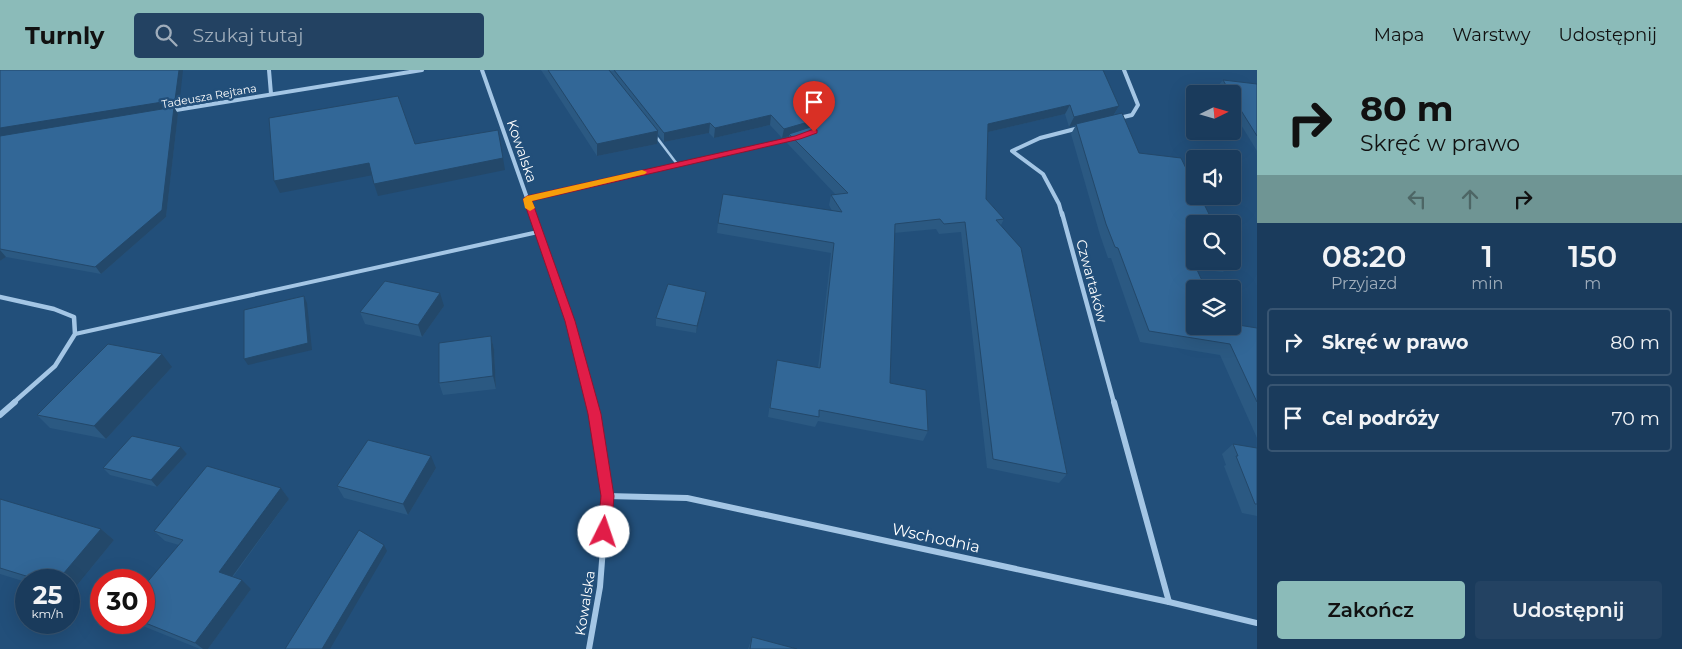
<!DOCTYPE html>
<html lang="pl">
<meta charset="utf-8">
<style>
:root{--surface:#1a3b5c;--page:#234262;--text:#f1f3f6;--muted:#9fadbb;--line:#385572;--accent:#8bbbb9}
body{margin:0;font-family:Montserrat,sans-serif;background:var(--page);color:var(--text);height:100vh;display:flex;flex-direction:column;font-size:19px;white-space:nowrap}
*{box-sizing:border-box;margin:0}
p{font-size:16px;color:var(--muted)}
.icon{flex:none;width:28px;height:28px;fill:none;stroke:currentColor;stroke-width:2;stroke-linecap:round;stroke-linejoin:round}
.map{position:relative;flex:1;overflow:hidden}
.panel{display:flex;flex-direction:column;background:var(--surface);width:425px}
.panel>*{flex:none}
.hud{background:#8bbbb9;color:#111;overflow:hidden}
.needle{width:32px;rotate:85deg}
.controls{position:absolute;left:1186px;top:15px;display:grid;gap:10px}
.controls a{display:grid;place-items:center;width:55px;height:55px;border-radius:5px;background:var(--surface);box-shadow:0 5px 20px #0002,0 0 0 1px var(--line);font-size:25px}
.speed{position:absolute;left:15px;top:499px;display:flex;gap:10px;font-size:25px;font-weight:700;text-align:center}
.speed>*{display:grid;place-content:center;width:65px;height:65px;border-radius:50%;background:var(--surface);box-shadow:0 5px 20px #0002,0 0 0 1px var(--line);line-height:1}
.speed small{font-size:12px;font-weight:400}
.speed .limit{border:8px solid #d22;background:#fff;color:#111}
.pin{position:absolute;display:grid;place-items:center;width:42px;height:42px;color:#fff;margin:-51px -21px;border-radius:50% 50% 50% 0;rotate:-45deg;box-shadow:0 0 5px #0007}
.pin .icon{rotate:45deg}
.me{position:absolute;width:55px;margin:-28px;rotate:4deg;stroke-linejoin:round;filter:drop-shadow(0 0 4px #0008)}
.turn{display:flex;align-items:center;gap:18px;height:105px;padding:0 20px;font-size:22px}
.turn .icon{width:65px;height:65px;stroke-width:2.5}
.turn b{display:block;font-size:35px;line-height:42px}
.lanes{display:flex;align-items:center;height:48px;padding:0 20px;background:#0003;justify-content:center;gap:25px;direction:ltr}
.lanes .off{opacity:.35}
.eta{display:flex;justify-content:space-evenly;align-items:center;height:85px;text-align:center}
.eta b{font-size:30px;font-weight:600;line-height:35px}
.primary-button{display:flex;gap:10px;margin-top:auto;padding:10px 20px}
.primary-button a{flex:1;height:58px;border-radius:5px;background:var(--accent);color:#111;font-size:20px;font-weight:600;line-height:58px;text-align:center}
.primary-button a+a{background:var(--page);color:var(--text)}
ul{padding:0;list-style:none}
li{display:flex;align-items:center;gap:15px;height:68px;margin:0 10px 8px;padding:0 10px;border:2px solid var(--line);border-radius:5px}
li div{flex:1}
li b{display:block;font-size:19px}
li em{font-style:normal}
header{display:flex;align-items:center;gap:30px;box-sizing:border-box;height:70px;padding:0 25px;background:var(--accent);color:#111}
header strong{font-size:24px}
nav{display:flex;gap:28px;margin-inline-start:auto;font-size:18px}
.search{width:350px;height:45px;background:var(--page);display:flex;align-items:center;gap:12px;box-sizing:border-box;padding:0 18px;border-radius:5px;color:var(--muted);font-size:19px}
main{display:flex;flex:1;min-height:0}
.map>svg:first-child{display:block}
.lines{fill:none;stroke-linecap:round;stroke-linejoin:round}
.service-far1{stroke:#a4c6e5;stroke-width:2.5}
.service{stroke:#a4c6e5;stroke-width:4}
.minor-far2{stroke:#a4c6e5;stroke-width:4}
.minor-far1{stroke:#a4c6e5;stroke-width:4.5}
.minor{stroke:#a4c6e5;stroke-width:6}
.wall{fill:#2b5982}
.shaded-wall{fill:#23486a}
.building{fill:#326797;stroke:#23486a}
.route{fill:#e11d48;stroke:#92132f}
.slow{fill:#f59e0b}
.labels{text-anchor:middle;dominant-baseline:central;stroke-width:5;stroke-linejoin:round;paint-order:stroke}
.far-street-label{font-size:11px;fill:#fff;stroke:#224f7a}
.street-label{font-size:14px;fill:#fff;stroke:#224f7a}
.near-street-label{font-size:16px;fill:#fff;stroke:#224f7a}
</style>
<header>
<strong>Turnly</strong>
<div class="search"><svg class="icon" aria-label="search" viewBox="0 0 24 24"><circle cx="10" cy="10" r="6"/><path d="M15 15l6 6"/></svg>Szukaj tutaj</div>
<nav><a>Mapa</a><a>Warstwy</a><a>Udostępnij</a></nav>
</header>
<main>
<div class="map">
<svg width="1257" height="579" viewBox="0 0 1257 579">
<rect width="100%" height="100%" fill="#224f7a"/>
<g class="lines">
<g class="service-far1">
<path d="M 655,65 L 677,94"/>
<path d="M 527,129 L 793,69"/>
</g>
<path class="service" d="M 75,264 L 538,162"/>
<g class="minor-far2">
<path d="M 269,0 L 271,24"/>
<path d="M 482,0 L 533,145"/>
<path d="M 170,41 L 422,0"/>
<path d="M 1119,48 L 1132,45 L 1138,35 L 1124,0"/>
<path d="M 1062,145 L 1059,134 L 1043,104 L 1012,81 L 1040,68 L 1079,58"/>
</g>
<g class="minor-far1">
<path d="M 532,143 L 570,251 L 592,333"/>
<path d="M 1062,143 L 1114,333"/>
<path d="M 0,227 L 54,239 L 74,247 L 75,264 L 55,296 L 13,333"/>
</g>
<g class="minor">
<path d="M 1114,332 L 1169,532"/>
<path d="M 0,345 L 15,332"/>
<path d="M 607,426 L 687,428 L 1169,532 L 1257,553"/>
<path d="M 589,579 L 600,517 L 607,426 L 592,332"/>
</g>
</g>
<g class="wall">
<path d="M 0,0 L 179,37 L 174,37 L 178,44 L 166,147 L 101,204 L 6,187 L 0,191 Z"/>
<path d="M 541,0 L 1103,0 L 1119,36 L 1114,45 L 1139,83 L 1195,154 L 1195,191 L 1232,191 L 1223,202 L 1197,199 L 1195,256 L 1257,258 L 1257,368 L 1220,285 L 1140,272 L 1111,188 L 1108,188 L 1100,165 L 1071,64 L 1076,55 L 1069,57 L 1065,44 L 988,62 L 986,129 L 1004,149 L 1001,155 L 1067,404 L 1059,413 L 987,398 L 961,162 L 939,164 L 936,159 L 894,163 L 890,313 L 928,361 L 923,371 L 818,351 L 815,357 L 768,347 L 775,300 L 777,290 L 818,298 L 831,183 L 717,163 L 718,153 L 832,141 L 829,135 L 831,125 L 836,125 L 787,73 L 789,66 L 782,68 L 770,55 L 714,68 L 709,63 L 664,72 L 658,64 L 657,74 L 597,86 Z"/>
<path d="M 1223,10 L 1257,14 L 1257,81 L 1232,40 L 1232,24 L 1223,24 L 1218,16 Z"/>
<path d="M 706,222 L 705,229 L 696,263 L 656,256 L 656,248 Z"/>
<path d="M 444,236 L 422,267 L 365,254 L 360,242 Z"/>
<path d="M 491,266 L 494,279 L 496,319 L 443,325 L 439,313 Z"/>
<path d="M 172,297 L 106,369 L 50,358 L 37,345 Z"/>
<path d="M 1233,374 L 1257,378 L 1257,446 L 1242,443 L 1224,396 L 1226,395 L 1222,384 Z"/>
<path d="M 181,377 L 187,384 L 157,417 L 110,405 L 103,398 Z"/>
<path d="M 436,398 L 408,445 L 344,428 L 337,416 Z"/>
<path d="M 281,418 L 289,429 L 233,507 L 251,519 L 208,579 L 200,579 L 133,552 L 144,552 L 179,475 L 165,471 L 154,461 Z"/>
<path d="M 0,429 L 101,459 L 114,470 L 69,525 L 69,510 L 26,510 L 26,512 L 0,504 Z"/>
<path d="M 752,567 L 797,579 L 748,579 Z"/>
</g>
<g class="shaded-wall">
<path d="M 179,0 L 183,0 L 179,37 L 174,37 L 178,44 L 166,147 L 101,204 L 0,66 L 0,58 Z"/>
<path d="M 1070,35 L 1065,44 L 984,63 L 988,54 Z"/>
<path d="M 1119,36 L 1113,46 L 1076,54 L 1076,55 L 1069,57 L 1074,47 Z"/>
<path d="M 771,45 L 770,55 L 714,68 L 715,58 Z"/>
<path d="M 815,50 L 813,59 L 789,64 L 789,66 L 782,68 L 784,59 Z"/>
<path d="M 710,53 L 709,63 L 664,72 L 664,63 Z"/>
<path d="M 658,61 L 657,74 L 597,86 L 597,74 Z"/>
<path d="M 503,88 L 505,100 L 378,126 L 374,114 Z"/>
<path d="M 369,93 L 373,105 L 280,123 L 274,111 Z"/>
<path d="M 0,180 L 6,187 L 0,191 Z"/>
<path d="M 706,222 L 705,229 L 696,263 L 697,256 Z"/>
<path d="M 440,223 L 444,236 L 422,267 L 418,255 Z"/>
<path d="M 304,226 L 307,233 L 312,280 L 248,295 L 244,289 Z"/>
<path d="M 491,266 L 494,279 L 496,319 L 493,306 Z"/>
<path d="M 162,284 L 172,297 L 106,369 L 94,356 Z"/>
<path d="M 181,377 L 187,384 L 157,417 L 151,410 Z"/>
<path d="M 431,386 L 436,398 L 408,445 L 403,434 Z"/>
<path d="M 281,418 L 289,429 L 229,511 L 219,502 Z"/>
<path d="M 101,459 L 114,470 L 69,525 L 69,510 L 58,510 Z"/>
<path d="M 384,475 L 387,481 L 330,579 L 322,579 Z"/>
<path d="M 242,510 L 251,519 L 208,579 L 203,579 L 195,573 Z"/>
</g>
<g class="building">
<path d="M 0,0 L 179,0 L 175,30 L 0,58 Z"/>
<path d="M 548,0 L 609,0 L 658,61 L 597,74 Z"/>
<path d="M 614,0 L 1103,0 L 1119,36 L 1074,47 L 1070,35 L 988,54 L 986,129 L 1004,149 L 996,150 L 1021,178 L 1067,404 L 993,389 L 965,152 L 944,154 L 940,149 L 895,154 L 890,313 L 926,320 L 928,361 L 819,340 L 819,347 L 770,338 L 777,290 L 820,298 L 834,173 L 718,153 L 723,124 L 842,142 L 831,125 L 848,123 L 789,64 L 817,55 L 818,50 L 815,50 L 784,59 L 771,45 L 715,58 L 710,53 L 664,63 Z"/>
<path d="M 1223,10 L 1257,14 L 1257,66 L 1232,26 L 1232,24 L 1231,24 Z"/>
<path d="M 398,26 L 415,74 L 498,60 L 503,88 L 374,114 L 369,93 L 274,111 L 269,48 Z"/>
<path d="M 174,37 L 162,140 L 95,197 L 0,179 L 0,66 Z"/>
<path d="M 1122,43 L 1139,83 L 1181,88 L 1195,117 L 1195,126 L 1200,126 L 1214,154 L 1195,154 L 1195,187 L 1191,187 L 1206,219 L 1195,219 L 1195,256 L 1232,256 L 1232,254 L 1257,258 L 1257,332 L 1230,274 L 1149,261 L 1118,178 L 1115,177 L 1106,154 L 1076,54 Z"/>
<path d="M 385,211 L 440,223 L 418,255 L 360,242 Z"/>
<path d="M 668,214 L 706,222 L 697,256 L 656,248 Z"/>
<path d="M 304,226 L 308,273 L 244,289 L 244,240 Z"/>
<path d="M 491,266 L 493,306 L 439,313 L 439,273 Z"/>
<path d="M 108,274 L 162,284 L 94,356 L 37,345 Z"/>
<path d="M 132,366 L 181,377 L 151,410 L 103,398 Z"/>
<path d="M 368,370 L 431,386 L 403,434 L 337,416 Z"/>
<path d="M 1233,374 L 1257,378 L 1257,434 L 1255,434 L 1236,386 L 1238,386 Z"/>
<path d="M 207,396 L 281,418 L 219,502 L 242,510 L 195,573 L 143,552 L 144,516 L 183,470 L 154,461 Z"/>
<path d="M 0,429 L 101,459 L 58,510 L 39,510 L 0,498 Z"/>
<path d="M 359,460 L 384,475 L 322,579 L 285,579 Z"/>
<path d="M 752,567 L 797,579 L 750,579 Z"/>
</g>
<path class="route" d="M 814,59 L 817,60 L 817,63 L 800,69 L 532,131 L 575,251 L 601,344 L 614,426 L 611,462 L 609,467 L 604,469 L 600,467 L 598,462 L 601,426 L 588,344 L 565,251 L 523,129 L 527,126 L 795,66 Z"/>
<path class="slow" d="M 642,100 L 647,102 L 645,104 L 532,131 L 535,138 L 530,141 L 525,138 L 523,129 L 527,126 Z"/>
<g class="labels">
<g class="far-street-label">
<text transform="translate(209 26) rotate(-10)">Tadeusza Rejtana</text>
</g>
<g class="street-label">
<text transform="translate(522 81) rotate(71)">Kowalska</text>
<text transform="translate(1092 211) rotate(75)">Czwartaków</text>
<text transform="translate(585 533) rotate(-81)">Kowalska</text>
</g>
<g class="near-street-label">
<text transform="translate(936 468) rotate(12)">Wschodnia</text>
</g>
</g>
</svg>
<div class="controls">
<a><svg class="needle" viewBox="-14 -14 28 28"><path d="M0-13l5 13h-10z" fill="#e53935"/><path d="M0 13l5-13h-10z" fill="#9fadbb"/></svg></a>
<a><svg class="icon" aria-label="sound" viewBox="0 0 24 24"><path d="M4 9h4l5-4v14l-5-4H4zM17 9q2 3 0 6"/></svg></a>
<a><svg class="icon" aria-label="search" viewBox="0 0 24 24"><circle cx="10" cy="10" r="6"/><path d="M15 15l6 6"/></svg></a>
<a><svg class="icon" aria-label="layers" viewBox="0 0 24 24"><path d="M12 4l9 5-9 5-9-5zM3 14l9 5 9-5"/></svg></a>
</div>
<div class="speed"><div>25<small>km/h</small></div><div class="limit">30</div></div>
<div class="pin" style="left:814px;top:62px;background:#d93025"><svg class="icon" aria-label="arrive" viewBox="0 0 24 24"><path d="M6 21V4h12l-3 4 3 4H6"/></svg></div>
<svg class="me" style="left:604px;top:462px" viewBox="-20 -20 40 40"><circle r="19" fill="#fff"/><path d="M0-13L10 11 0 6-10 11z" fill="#e11d48"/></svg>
</div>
<section class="panel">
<div class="hud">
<div class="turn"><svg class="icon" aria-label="right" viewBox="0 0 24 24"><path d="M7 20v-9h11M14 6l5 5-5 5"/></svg><div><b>80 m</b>Skręć w prawo</div></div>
<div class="lanes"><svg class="icon off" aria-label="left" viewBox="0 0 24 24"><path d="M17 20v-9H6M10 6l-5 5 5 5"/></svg><svg class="icon off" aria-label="ahead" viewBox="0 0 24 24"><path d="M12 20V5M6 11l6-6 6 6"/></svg><svg class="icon" aria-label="right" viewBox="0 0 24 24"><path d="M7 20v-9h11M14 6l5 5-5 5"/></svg></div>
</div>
<div class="eta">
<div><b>08:20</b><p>Przyjazd</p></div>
<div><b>1</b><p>min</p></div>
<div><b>150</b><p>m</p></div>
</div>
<ul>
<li><svg class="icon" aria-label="right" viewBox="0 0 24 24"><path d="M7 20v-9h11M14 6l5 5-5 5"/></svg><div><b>Skręć w prawo</b></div><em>80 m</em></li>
<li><svg class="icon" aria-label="arrive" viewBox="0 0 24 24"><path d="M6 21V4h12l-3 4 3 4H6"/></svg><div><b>Cel podróży</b></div><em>70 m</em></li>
</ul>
<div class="primary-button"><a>Zakończ</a><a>Udostępnij</a></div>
</section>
</main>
